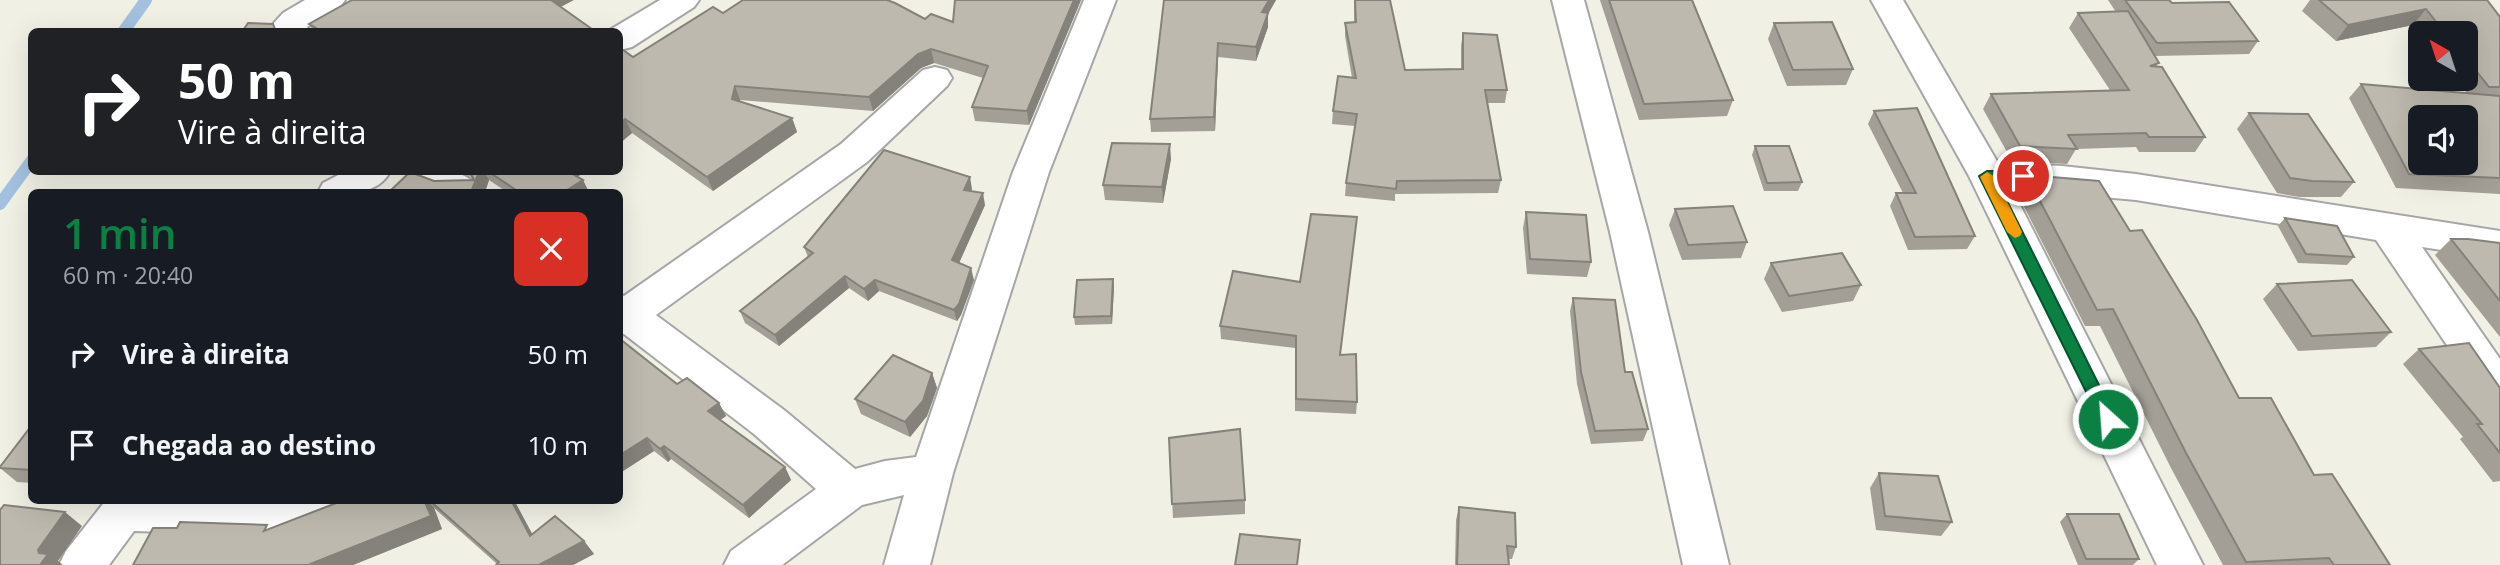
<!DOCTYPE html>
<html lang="pt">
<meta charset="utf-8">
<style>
:root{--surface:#171b24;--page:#242831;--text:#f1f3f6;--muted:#9ea1a6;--accent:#0b8043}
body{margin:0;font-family:"Open Sans",sans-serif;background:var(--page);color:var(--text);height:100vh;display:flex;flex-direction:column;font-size:26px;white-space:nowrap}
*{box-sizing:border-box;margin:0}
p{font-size:23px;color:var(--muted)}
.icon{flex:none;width:38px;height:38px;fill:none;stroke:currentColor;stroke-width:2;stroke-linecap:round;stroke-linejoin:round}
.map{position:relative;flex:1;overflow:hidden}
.drawer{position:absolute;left:28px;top:189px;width:595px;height:315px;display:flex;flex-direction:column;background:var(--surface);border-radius:10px;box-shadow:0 7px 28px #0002}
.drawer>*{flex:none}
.hud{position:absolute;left:28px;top:28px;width:595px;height:147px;border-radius:10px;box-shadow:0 7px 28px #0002;background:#202124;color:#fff;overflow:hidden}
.needle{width:46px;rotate:321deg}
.controls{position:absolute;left:2408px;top:21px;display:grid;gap:14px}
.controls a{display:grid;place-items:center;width:70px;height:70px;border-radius:10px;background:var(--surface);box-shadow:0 7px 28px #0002;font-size:35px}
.pin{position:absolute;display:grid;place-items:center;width:60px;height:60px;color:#fff;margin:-30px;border:4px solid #fff;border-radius:50%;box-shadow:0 2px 7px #0007}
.me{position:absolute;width:77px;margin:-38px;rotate:334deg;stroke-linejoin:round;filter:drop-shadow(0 0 5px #0008)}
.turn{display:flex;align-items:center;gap:24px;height:147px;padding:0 35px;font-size:32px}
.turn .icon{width:91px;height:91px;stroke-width:2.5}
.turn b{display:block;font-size:49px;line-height:60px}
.round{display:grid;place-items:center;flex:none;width:74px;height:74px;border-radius:10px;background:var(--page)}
.headline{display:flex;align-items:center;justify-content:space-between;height:119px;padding:0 35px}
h1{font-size:42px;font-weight:600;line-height:52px;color:var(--accent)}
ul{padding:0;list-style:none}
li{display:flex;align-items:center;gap:21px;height:91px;padding:0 35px}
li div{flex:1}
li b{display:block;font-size:26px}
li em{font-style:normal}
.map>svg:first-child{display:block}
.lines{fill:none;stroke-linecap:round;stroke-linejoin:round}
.stream{stroke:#a3c0df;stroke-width:12}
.street-casing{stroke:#a6a6a6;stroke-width:4}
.street{fill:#fff;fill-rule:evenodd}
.wall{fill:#a39f96}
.shaded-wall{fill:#84827a}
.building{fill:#bdb9ae;stroke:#84827a;stroke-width:2;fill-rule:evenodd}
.route{fill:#0b8043;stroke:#07532c;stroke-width:2}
.slow{fill:#f59e0b}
</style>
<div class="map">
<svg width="2500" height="565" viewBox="0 0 2500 565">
<rect width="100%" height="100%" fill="#f0f0e5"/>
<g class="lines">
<g class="stream">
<path d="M 123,32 L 146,0"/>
<path d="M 0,204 L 32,160"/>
</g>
<defs>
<g id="street">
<path d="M 305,0 L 345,0 L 340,7 L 307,27 L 309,32 L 276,32 L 273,24 L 283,13 Z"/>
<path d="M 660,0 L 699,0 L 694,7 L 632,47 L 620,50 L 620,32 L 608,31 Z"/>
<path d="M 1084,0 L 1116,0 L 1049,172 L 953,473 L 930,565 L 884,565 L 904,495 L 862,505 L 782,565 L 724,565 L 731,551 L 816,489 L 754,434 L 624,334 L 620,335 L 620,295 L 624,296 L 841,144 L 923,70 L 935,67 L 947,70 L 952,78 L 947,86 L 867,162 L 656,315 L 784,410 L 855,469 L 885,461 L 916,457 L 1013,172 Z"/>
<path d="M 1552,0 L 1584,0 L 1648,232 L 1729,565 L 1683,565 L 1610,232 Z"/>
<path d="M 1871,0 L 1903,0 L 1998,163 L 2062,166 L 2136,174 L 2500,231 L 2500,259 L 2422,247 L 2500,359 L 2500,408 L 2486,403 L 2376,240 L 2136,200 L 2012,189 L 2203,565 L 2157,565 L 1969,176 Z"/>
<path d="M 344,172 L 390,172 C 375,198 344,192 318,192 L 323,183 Z"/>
<path d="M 414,172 C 439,170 467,167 481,192 C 456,194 428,197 414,172 Z"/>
<path d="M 353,500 L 346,513 L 292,536 L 134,531 L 109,565 L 59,565 L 66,551 L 106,500 Z"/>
</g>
</defs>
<use href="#street" class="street-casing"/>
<use href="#street" class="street"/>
</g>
<g class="wall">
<path d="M 1081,0 L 1029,125 L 975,121 L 972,107 L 983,78 L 934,63 L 921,68 L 873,111 L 740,100 L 740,102 L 792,118 L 797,132 L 713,191 L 632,133 L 620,143 L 620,48 L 633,57 L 723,13 L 925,19 L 953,22 Z"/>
<path d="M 1164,0 L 1276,0 L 1268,14 L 1268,27 L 1256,61 L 1218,57 L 1215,131 L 1151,132 L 1150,119 Z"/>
<path d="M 1354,0 L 1390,0 L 1405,70 L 1461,69 L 1461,46 L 1463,33 L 1507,90 L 1505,103 L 1487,103 L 1501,180 L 1498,193 L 1395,194 L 1395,201 L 1345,196 L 1346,183 L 1355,126 L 1332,124 L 1333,111 L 1352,78 L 1345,36 L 1345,23 L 1354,22 Z"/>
<path d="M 1600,0 L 1692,0 L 1733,100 L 1727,116 L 1639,120 Z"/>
<path d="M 2108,0 L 2169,0 L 2172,3 L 2258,41 L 2249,54 L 2155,56 L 2157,66 L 2205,137 L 2195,152 L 2139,152 L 2136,147 L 2076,149 L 2067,164 L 2012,161 L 1983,109 L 1991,94 L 2110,90 L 2069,28 L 2078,13 L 2116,12 Z"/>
<path d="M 2310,0 L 2487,0 L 2500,17 L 2500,194 L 2396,188 L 2349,98 L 2361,84 L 2467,93 L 2456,79 L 2466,79 L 2466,33 L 2420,33 L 2420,34 L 2413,25 L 2336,41 L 2302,11 Z"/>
<path d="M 561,7 L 596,32 L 314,32 L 309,24 Z"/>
<path d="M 1774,23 L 1853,69 L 1846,85 L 1787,86 L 1768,39 Z"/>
<path d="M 1874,111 L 1975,236 L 1967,249 L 1908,250 L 1890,206 L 1896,193 L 1903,193 L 1868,124 Z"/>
<path d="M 2249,113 L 2354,182 L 2341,197 L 2299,197 L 2277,193 L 2237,129 Z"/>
<path d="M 1755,146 L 1802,182 L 1798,191 L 1764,191 L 1752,155 Z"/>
<path d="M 1171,159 L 1163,203 L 1105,200 L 1103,185 Z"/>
<path d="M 458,172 L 584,172 L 577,177 L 589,192 L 507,192 L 489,180 L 485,192 L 389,192 L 434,181 L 474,180 L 470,176 Z"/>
<path d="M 2040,176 L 2130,231 L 2239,398 L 2314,475 L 2390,565 L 2223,565 L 2171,468 L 2100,326 L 2085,326 L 2019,197 L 2029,180 L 2038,180 Z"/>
<path d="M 972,189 L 971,191 L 985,205 L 959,263 L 974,280 L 961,315 L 957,321 L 879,291 L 868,301 L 849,288 L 779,346 L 745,323 L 740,311 L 808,257 L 804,247 Z"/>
<path d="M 1675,209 L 1747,242 L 1741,258 L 1682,260 L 1669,225 Z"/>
<path d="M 1526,212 L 1591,262 L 1587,277 L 1527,274 L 1523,228 Z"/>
<path d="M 2285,218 L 2354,257 L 2347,265 L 2298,263 L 2278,226 Z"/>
<path d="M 2451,239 L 2500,243 L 2500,337 L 2435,255 Z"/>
<path d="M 1771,263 L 1861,285 L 1853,301 L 1782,312 L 1764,279 Z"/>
<path d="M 1233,271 L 1341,355 L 1357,402 L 1356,414 L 1295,411 L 1295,348 L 1221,339 L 1220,326 Z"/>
<path d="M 1113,279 L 1114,287 L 1112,324 L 1075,325 L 1074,317 Z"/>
<path d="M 2277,284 L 2391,332 L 2376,347 L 2298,351 L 2263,299 Z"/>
<path d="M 1573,298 L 1625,372 L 1648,429 L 1643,441 L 1591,444 L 1577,384 L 1570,311 Z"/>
<path d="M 2419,349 L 2500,388 L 2500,481 L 2493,482 L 2460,439 L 2463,437 L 2403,364 Z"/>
<path d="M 932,373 L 937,388 L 927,416 L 910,437 L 861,414 L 855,399 Z"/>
<path d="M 677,384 L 719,403 L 726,416 L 720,420 L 785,467 L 791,480 L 749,518 L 671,459 L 668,462 L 654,451 L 620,473 Z"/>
<path d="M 32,425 L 32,483 L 17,482 L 0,468 L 0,467 Z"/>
<path d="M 1169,438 L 1245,500 L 1245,514 L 1173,518 Z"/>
<path d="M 1879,473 L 1952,522 L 1941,536 L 1876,530 L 1870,488 Z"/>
<path d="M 344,500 L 514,500 L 532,535 L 584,541 L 594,554 L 573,565 L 496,565 L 497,564 L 434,508 L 442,529 L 353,565 L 133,565 L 271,529 Z"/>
<path d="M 1459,507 L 1516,547 L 1512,559 L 1509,559 L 1509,565 L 1455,565 L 1456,520 Z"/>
<path d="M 2067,514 L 2139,559 L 2133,565 L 2078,565 L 2060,522 Z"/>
</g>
<g class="shaded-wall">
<path d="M 548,0 L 574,0 L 553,11 Z"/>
<path d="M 1074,0 L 1081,0 L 1029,125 L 1027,111 Z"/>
<path d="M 1269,0 L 1276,0 L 1268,14 L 1268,27 L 1256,61 L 1256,47 L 1262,12 Z"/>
<path d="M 2426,9 L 2413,25 L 2336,41 L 2348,25 Z"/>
<path d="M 1218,43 L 1218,57 L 1215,131 L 1214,117 Z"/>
<path d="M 931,49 L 934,63 L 921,68 L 873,111 L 869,97 L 918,54 Z"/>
<path d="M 735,86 L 740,100 L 738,113 L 732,99 Z"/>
<path d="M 792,118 L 797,132 L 713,191 L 707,177 Z"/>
<path d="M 625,119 L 632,133 L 620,143 L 620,124 Z"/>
<path d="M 1170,144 L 1171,159 L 1163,203 L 1162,187 Z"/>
<path d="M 479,172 L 484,172 L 489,180 L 485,192 L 471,192 Z"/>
<path d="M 565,172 L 584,172 L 571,182 Z"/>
<path d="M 970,177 L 972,189 L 966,202 L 964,190 Z"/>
<path d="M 583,180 L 589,192 L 564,192 Z"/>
<path d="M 983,193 L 985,205 L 955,272 L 952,260 Z"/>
<path d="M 971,268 L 974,280 L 961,315 L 957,321 L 954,310 Z"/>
<path d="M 845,276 L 849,288 L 779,346 L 775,335 Z"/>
<path d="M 1113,279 L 1114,287 L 1112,324 L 1111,316 Z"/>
<path d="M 875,280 L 879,291 L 868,301 L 864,289 Z"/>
<path d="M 932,373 L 937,388 L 927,416 L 910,437 L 905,422 Z"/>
<path d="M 719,403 L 726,416 L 715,424 L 708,411 Z"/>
<path d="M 647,438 L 654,451 L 620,473 L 620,455 Z"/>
<path d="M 664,446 L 671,459 L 668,462 L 660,449 Z"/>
<path d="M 785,467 L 791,480 L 749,518 L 743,505 Z"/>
<path d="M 424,500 L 427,500 L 434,508 L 442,529 L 353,565 L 309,565 L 310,564 Z"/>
<path d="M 511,500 L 514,500 L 541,550 L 530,536 Z"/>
<path d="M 65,512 L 82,526 L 58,561 L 63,565 L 40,565 L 38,550 Z"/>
<path d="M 584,541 L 594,554 L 573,565 L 539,565 Z"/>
</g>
<g class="building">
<path d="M 352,0 L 551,0 L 596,32 L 323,32 L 309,24 Z"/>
<path d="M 743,0 L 887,0 L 895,3 L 925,19 L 931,14 L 953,22 L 955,0 L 1074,0 L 1027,111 L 972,107 L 988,66 L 931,49 L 918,54 L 869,97 L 735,86 L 732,99 L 792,118 L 707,177 L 625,119 L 620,124 L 620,48 L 633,57 L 713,7 L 723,13 Z"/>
<path d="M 1164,0 L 1269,0 L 1262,12 L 1268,13 L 1256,47 L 1218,43 L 1214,117 L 1150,119 Z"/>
<path d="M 1355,0 L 1390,0 L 1405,70 L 1463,69 L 1463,33 L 1497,35 L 1507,90 L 1485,90 L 1501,180 L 1397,181 L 1396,189 L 1346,183 L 1357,114 L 1333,111 L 1338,76 L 1356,78 L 1345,23 L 1356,22 Z"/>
<path d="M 1609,0 L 1692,0 L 1733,100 L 1644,104 Z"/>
<path d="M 2125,0 L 2169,0 L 2172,3 L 2229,2 L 2258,41 L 2157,43 Z"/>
<path d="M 2319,0 L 2487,0 L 2500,17 L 2500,87 L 2489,87 L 2466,58 L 2466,33 L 2445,33 L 2426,9 L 2348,25 Z"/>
<path d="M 2128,11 L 2159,63 L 2150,66 L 2162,67 L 2205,137 L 2149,137 L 2146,133 L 2068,135 L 2077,149 L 2020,146 L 1991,94 L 2129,90 L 2078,13 Z"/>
<path d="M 1832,22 L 1853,69 L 1793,70 L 1774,23 Z"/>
<path d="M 248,23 L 273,24 L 276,32 L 242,32 Z"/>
<path d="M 2361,84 L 2500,96 L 2500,178 L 2409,174 ZM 2420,117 L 2466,117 L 2466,163 L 2420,163 Z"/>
<path d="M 1917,108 L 1975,236 L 1915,237 L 1896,193 L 1916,193 L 1874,111 Z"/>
<path d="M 2249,113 L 2308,114 L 2354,182 L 2312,181 L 2290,178 Z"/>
<path d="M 1112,143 L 1170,144 L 1162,187 L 1103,185 Z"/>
<path d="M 1755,146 L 1789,146 L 1802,182 L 1767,183 Z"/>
<path d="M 884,150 L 970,177 L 964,190 L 983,193 L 952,260 L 971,268 L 959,304 L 954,310 L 875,280 L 864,289 L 845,276 L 775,335 L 740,311 L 813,253 L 804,247 Z"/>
<path d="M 410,172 L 434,181 L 474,180 L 470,172 L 479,172 L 471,192 L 389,192 Z"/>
<path d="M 489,172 L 569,172 L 583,180 L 564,192 L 519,192 Z"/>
<path d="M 2040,176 L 2099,181 L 2130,231 L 2142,230 L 2197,320 L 2239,398 L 2271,398 L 2314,475 L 2332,474 L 2390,565 L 2334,565 L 2329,558 L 2246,562 L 2186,453 L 2113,309 L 2097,310 L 2029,180 L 2042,179 Z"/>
<path d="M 1733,206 L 1747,242 L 1688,245 L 1675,209 Z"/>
<path d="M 1526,212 L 1586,215 L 1591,262 L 1530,259 Z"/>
<path d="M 1311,214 L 1357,217 L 1340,355 L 1356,354 L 1357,402 L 1296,399 L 1296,336 L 1220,326 L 1233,271 L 1300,282 Z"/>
<path d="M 2285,218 L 2337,226 L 2354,257 L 2306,254 Z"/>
<path d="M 2451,239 L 2468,239 L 2500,243 L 2500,301 Z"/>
<path d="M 1842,253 L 1861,285 L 1789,296 L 1771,263 Z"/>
<path d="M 1113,279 L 1111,316 L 1074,317 L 1077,280 Z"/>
<path d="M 2352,280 L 2391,332 L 2312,336 L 2277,284 Z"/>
<path d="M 1573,298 L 1615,300 L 1625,372 L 1632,372 L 1648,429 L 1595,431 L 1581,372 Z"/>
<path d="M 620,339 L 677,384 L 687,378 L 719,403 L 708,411 L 785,467 L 743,505 L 664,446 L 660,449 L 647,438 L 620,455 Z"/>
<path d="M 2469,343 L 2500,388 L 2500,453 L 2477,424 L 2482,424 L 2419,349 Z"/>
<path d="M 893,355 L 932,373 L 923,401 L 905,422 L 855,399 Z"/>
<path d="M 32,425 L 32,470 L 0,468 L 0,467 Z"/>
<path d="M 1240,429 L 1245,500 L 1172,504 L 1169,438 Z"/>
<path d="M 1879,473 L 1938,476 L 1952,522 L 1885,516 Z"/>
<path d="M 344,500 L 424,500 L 431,516 L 310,564 L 309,565 L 133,565 L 153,528 L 177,528 L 180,522 L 267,525 L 264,531 Z"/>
<path d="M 429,500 L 511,500 L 530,536 L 555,516 L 584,541 L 539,565 L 496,565 L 499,562 Z"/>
<path d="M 4,505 L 65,512 L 38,550 L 39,553 L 48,554 L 40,565 L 0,565 L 0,510 Z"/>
<path d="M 1459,507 L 1515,513 L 1516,547 L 1507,546 L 1509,565 L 1457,565 Z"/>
<path d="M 2067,514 L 2119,514 L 2139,559 L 2086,559 Z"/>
<path d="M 1240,534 L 1300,540 L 1297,565 L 1235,565 Z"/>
</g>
<path class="route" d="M 1987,171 L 2023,171 L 2030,176 L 2023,181 L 1997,181 L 2116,419 L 2114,424 L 2102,424 L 1979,176 Z"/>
<path class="slow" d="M 1987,172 L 1995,177 L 2022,232 L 2020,236 L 2015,238 L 2007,232 L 1980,177 Z"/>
</svg>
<div class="controls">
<a><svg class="needle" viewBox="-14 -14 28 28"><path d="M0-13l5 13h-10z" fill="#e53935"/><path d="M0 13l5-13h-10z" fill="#9ea1a6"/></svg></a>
<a><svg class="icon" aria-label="sound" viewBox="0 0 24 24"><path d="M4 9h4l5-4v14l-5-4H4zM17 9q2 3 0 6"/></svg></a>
</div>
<div class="pin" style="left:2023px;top:176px;background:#d93025"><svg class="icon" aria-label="arrive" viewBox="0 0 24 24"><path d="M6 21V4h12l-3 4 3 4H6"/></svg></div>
<svg class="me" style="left:2108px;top:419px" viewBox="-20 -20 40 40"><circle r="17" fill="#0b8043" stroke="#fff" stroke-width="3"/><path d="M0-11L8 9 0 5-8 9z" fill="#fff"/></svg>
<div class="hud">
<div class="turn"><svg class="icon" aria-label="right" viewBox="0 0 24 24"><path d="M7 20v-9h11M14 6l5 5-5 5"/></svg><div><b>50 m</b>Vire à direita</div></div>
</div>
<section class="drawer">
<div class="headline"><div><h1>1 min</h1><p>60 m · 20:40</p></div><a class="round" style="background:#d93025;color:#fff"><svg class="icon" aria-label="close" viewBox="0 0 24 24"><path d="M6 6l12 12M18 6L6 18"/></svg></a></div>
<ul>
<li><svg class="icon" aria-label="right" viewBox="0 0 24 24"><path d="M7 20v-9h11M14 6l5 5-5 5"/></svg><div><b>Vire à direita</b></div><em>50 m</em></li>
<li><svg class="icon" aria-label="arrive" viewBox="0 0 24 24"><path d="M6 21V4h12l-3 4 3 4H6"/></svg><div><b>Chegada ao destino</b></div><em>10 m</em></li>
</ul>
</section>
</div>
